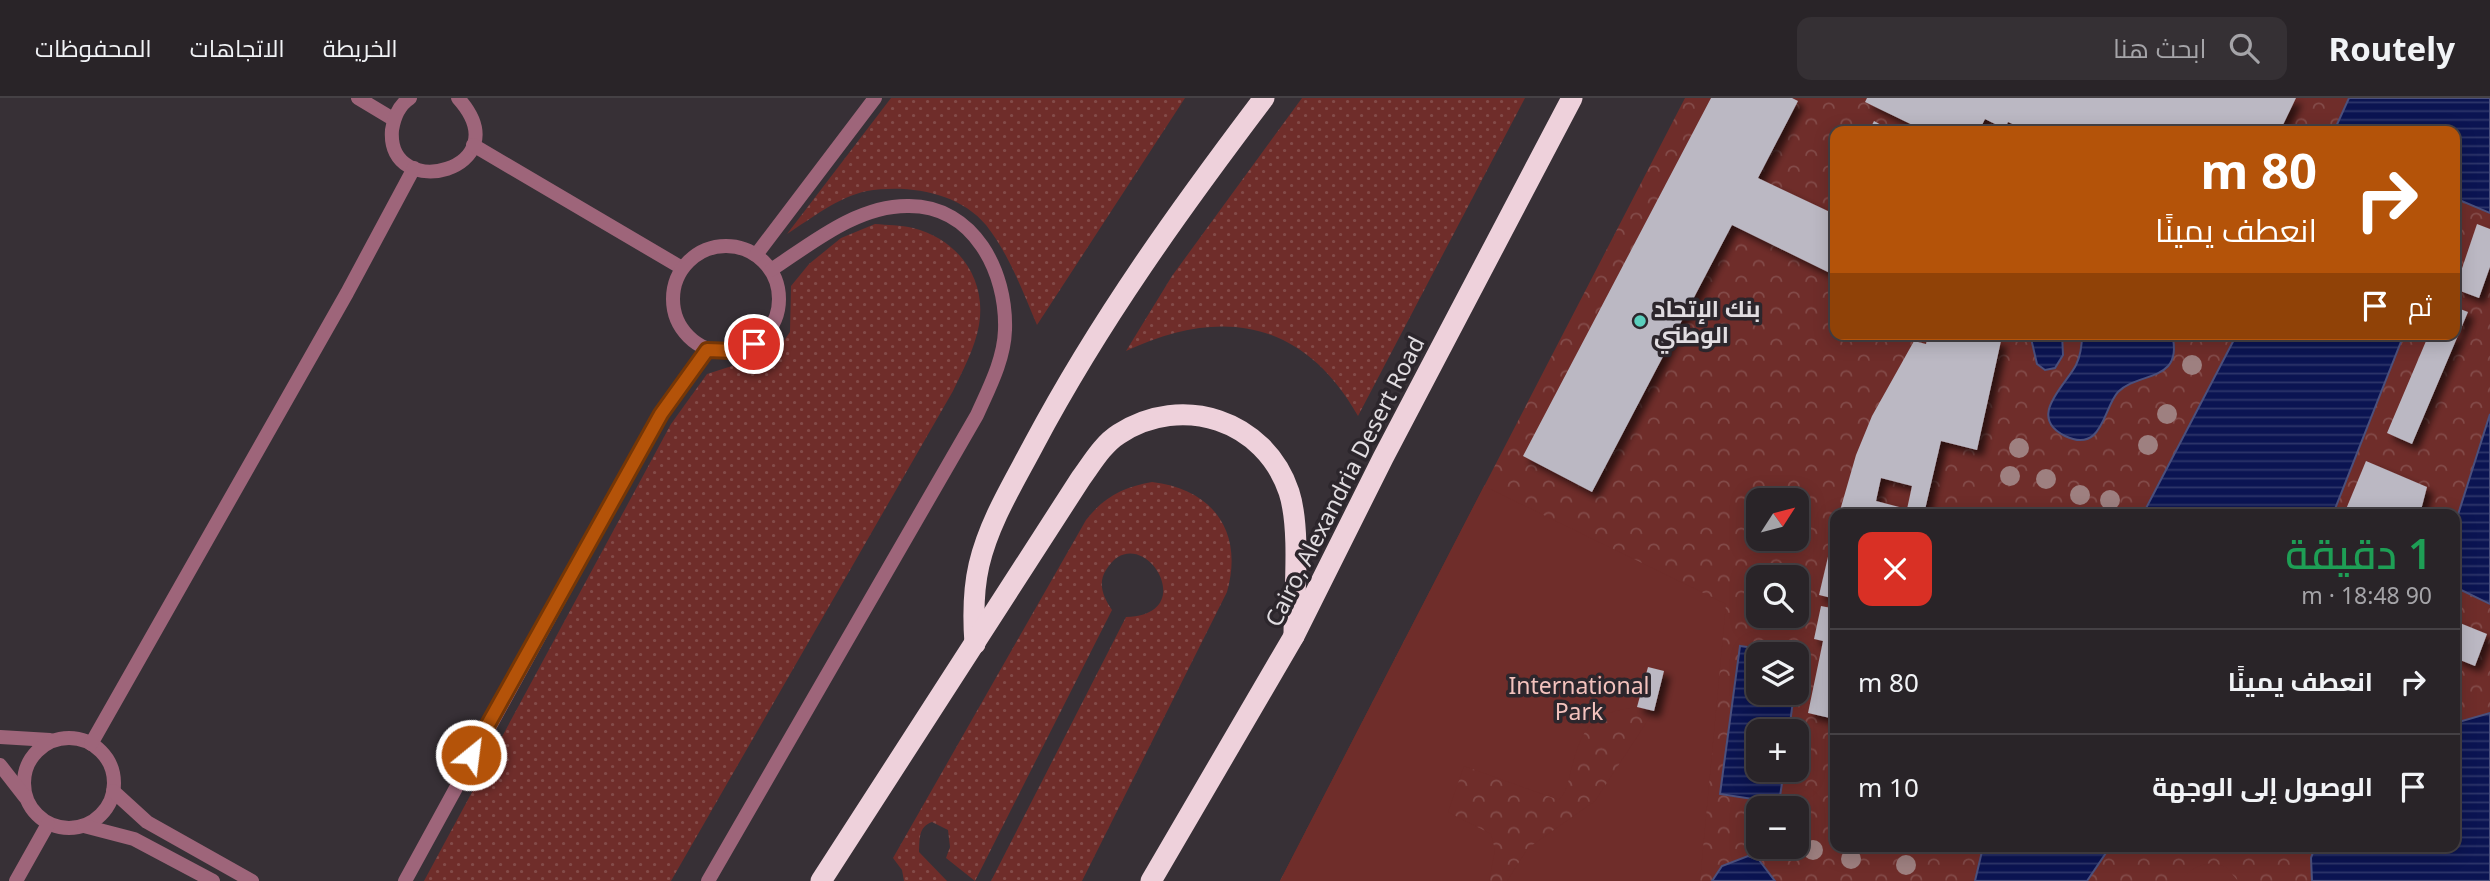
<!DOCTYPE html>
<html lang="ar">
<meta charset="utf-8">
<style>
:root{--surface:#292428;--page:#353034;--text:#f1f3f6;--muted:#a5a4a8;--line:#454145}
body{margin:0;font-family:"Noto Sans",Cairo,sans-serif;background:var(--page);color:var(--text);direction:rtl;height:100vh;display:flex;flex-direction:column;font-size:26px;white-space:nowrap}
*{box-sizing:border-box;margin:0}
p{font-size:23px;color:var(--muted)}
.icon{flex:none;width:38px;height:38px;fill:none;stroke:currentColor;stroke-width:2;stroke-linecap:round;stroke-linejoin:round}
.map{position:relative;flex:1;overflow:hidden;direction:ltr}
.side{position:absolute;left:1830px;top:411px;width:630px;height:343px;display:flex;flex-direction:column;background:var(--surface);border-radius:14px;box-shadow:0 4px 18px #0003,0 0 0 2px var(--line);direction:rtl}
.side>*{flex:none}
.banner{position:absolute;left:1830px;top:28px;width:630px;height:214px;border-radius:14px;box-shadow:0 4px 18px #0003,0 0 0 2px var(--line);direction:rtl;background:#b45309;color:#fff;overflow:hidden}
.needle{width:46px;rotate:54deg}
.tools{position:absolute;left:1746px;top:390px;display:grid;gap:14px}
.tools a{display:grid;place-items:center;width:63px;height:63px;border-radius:14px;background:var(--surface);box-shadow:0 4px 18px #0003,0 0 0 2px var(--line);font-size:35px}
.pin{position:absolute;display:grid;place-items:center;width:60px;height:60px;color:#fff;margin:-30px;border:4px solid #fff;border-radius:50%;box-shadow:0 2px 7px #0007}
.me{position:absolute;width:77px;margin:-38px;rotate:29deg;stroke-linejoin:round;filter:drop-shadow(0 0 5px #0008)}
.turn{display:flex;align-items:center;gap:24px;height:147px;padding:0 28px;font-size:32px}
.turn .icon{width:91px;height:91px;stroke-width:2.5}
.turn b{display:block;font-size:49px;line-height:60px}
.then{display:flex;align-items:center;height:66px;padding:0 28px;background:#0003;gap:14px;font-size:26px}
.round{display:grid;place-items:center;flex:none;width:74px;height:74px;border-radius:14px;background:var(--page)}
.head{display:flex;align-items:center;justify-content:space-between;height:119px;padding:0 28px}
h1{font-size:42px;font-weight:600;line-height:52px;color:#1e9e55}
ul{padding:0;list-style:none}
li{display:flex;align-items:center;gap:21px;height:105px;padding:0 28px;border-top:2px solid var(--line)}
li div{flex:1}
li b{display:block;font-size:26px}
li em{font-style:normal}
header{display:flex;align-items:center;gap:42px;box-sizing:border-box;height:98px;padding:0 35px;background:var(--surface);border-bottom:2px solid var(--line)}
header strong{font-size:33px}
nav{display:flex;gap:38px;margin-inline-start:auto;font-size:24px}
.search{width:490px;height:63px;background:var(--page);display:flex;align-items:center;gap:18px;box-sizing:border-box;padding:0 24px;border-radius:14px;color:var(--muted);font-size:26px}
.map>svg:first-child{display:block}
.grass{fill:url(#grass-dots)}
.park{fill:url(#park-crowns);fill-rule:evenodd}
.garden{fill:#6f2d2a}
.water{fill:url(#water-rules);stroke:#4b507d;stroke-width:2}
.building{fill:#bbb8c3;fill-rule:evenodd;filter:url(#shadow)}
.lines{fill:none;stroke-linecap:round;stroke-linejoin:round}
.service{stroke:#9e657a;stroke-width:14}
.motorway{stroke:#eed1db;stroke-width:21}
.tree{fill:#9e8080}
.route-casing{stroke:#753606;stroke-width:18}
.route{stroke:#b45309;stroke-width:12}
.poi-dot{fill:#5acebc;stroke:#2c262c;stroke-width:2.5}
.labels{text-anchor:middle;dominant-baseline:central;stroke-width:7;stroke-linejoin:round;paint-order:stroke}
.poi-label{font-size:23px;font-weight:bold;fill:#e1dde1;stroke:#2c262c;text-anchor:start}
.street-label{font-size:23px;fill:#e1dde1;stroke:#2c262c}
.park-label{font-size:23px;fill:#f3c2bd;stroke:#2c262c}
</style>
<header>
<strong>Routely</strong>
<div class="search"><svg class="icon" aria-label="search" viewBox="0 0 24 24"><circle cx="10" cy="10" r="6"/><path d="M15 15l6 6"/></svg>ابحث هنا</div>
<nav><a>الخريطة</a><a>الاتجاهات</a><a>المحفوظات</a></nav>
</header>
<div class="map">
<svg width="2490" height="783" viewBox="0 0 2490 783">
<defs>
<pattern id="grass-dots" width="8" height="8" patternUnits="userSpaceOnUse" patternTransform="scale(1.75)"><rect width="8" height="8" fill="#6f2d2a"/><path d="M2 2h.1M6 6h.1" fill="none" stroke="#834b49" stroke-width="1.8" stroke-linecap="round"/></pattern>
<pattern id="park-crowns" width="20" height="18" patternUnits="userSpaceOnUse" patternTransform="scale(1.75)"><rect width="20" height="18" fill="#6f2d2a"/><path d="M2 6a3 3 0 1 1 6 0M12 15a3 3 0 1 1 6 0" fill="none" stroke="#834b49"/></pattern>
<pattern id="water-rules" width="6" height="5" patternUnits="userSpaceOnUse" patternTransform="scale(1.75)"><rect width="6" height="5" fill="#0b1452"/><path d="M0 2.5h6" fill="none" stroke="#2e366b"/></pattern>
<filter id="shadow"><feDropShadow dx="6" dy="6" stdDeviation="3.5" flood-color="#0009"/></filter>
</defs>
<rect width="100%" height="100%" fill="#373036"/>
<g class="grass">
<path d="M 891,0 L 1185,0 L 1037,227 C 1022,192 1009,156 986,127 C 959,94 907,86 867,93 C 838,99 812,120 787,136 Z"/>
<path d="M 1302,0 L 1525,0 L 1358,318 C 1304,222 1221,208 1126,253 L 1172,178 Z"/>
<path d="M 875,126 C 887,127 901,127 913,130 C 958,141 987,181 979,227 C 975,250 963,272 953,293 L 671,783 L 424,783 L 671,326 L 707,276 L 776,254 L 790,234 L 791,188 L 809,166 L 841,140 Z"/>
<path d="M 1152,384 C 1213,391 1244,434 1227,494 L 1082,783 L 991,783 L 1126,519 C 1205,517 1139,417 1106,472 C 1097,486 1104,500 1112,512 L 975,783 L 946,760 L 950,749 L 948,732 L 932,724 C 918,729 920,741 919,754 L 947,783 L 904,783 L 902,772 L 893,760 L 1086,422 C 1104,399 1123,389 1152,384 Z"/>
</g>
<path class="park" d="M 1685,0 L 2490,0 L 2490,783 L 1280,783 ZM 1836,33 L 2455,33 L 2455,236 L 1836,236 ZM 1759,402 L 1797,402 L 1797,441 L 1759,441 ZM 1836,416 L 2455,416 L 2455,749 L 1836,749 ZM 1759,480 L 1797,480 L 1797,518 L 1759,518 ZM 1759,556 L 1797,556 L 1797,595 L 1759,595 ZM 1759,634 L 1797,634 L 1797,672 L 1759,672 ZM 1759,710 L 1797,710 L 1797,749 L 1759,749 Z"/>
<g class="garden">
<path d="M 1484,388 L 1726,506 L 1700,783 L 1507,783 L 1528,750 L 1595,703 L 1654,613 L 1664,573 L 1648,569 L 1637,609 C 1588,615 1582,631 1570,676 C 1568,686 1566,694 1559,702 L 1464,668 L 1448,714 L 1491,736 L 1495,752 L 1489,783 L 1280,783 Z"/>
<path d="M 2213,765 L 2226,769 L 2238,783 L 2181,783 C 2190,771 2198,767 2213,765 Z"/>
</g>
<g class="water">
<path d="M 2349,0 L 2490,0 L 2490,115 L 2457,101 L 2455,104 L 2455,33 L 2334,33 Z"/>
<path d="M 2030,236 L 2062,236 L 2063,257 L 2055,270 L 2045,272 L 2037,266 Z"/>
<path d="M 2082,236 L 2172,236 C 2184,285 2139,273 2118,294 C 2103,310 2103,356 2065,338 C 2026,319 2066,287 2076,267 C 2081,257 2082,247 2082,236 Z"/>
<path d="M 2237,236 L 2404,236 L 2333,416 L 2143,416 Z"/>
<path d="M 2490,316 L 2490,506 L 2455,489 L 2455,426 Z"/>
<path d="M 1740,548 L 1797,556 L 1759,556 L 1759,595 L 1794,595 L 1789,633 L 1759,634 L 1759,672 L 1784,672 L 1779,705 L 1720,696 Z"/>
<path d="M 2490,615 L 2490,783 L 2312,783 L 2311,760 L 2315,749 L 2455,749 L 2455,625 Z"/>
<path d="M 1983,749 L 2110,749 L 2087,783 L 1975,783 Z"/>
<path d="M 1748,758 L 1759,762 L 1775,783 L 1712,783 L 1722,768 Z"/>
</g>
<g class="building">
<path d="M 1711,0 L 1792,0 L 1798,3 L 1758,80 L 1830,114 L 1836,101 L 1836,178 L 1732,127 L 1592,394 L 1523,358 Z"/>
<path d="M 1867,0 L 2296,0 L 2280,33 L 2062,33 L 2056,30 L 2055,33 L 2044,33 L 2032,27 L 2028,33 L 2008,24 L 2005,31 L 1985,21 L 1979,33 L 1925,33 L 1865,4 Z"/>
<path d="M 1874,23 L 1892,33 L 1869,33 Z"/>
<path d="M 2477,126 L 2490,131 L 2490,169 L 2479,200 L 2455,191 Z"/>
<path d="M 2455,209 L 2468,214 L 2412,346 L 2387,335 L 2429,236 L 2455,236 Z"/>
<path d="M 1928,236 L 1971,236 L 2001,243 L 1977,352 L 1941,343 L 1924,416 L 1839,416 L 1856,357 L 1872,318 L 1914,243 L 1926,246 ZM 1881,380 L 1912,388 L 1907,411 L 1876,403 Z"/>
<path d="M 2366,363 L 2427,389 L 2420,416 L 2344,416 Z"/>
<path d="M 1831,446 L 1836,448 L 1836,501 L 1819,497 Z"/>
<path d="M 1821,508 L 1836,511 L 1836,592 L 1830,620 L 1808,615 L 1823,543 L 1814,541 Z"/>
<path d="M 2455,523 L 2487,536 L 2475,568 L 2455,560 Z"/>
<path d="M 1648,569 L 1664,573 L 1654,613 L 1637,609 Z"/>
</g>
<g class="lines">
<g class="service">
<path d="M 358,0 L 393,21"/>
<path d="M 410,0 C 399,7 394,19 392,32 C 386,106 523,72 458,0"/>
<path d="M 473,47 L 682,170"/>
<circle cx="726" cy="201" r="53"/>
<path d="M 756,157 L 875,0"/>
<path d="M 0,639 L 50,642"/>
<circle cx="69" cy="685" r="45"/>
<path d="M 91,646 L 347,195 L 414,70"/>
<path d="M 0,667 L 25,699"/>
<path d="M 113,693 L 147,724 L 252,783"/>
<path d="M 84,728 L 134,741 L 213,783"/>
<path d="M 16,783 L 48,726"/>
<path d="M 405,783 L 661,316 L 707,252"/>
<path d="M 708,783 L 977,317 C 989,290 1004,262 1005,232 C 1007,174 974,108 909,108 C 857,107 811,146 771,172"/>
</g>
<g class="motorway">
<path d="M 975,546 C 973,519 973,493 979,467 C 989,424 1014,384 1034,346 C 1100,222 1180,111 1264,0"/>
<path d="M 821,783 L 1081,380 C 1092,365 1103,346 1119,336 C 1182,295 1265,322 1289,394 C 1301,431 1294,497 1294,538"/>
<path d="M 1151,783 L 1294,538 L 1383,360 L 1572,0"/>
</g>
</g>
<g class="tree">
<circle cx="2192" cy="267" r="10"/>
<circle cx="2167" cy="316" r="10"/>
<circle cx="2148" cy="347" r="10"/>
<circle cx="2019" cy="350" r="10"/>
<circle cx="2010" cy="378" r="10"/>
<circle cx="2046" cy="381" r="10"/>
<circle cx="2080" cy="397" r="10"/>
<circle cx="2110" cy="402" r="10"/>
<circle cx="1813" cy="752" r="10"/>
<circle cx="1851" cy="761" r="10"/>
<circle cx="1906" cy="767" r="10"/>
</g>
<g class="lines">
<defs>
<path id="route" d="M 471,657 L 661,316 L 707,252 L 734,253 L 754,246"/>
</defs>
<use href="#route" class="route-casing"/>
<use href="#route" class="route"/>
</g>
<circle class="poi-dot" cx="1640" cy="223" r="7"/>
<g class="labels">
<g class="poi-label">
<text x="1654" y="210">بنك الإتحاد<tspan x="1654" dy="26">الوطني</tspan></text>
</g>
<g class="street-label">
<text transform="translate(1344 383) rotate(-63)">Cairo, Alexandria Desert Road</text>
</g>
<g class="park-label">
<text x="1579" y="587">International<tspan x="1579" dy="26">Park</tspan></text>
</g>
</g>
</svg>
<div class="tools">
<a><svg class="needle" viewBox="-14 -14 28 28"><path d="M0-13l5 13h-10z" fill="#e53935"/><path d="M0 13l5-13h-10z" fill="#a5a4a8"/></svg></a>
<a><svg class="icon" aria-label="search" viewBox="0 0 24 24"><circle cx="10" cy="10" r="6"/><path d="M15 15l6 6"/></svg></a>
<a><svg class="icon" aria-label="layers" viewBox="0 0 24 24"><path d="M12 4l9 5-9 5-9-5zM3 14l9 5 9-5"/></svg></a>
<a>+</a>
<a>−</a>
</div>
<div class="pin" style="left:754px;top:246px;background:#d93025"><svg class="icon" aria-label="arrive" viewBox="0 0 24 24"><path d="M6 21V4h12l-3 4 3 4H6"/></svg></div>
<svg class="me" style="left:471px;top:657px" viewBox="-20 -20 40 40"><circle r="17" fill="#b45309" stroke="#fff" stroke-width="3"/><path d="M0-11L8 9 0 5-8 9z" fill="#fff"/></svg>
<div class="banner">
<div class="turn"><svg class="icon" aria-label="right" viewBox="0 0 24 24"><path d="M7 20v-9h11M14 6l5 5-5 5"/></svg><div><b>80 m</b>انعطف يمينًا</div></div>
<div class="then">ثم<svg class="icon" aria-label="arrive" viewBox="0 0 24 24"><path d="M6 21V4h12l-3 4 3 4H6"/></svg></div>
</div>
<section class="side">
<div class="head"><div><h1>1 دقيقة</h1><p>90 m · 18:48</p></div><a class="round" style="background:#d93025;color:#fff"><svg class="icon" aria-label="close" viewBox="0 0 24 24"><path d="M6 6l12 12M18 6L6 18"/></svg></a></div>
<ul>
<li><svg class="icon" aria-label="right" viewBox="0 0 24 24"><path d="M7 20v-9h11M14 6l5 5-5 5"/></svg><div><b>انعطف يمينًا</b></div><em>80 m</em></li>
<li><svg class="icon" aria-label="arrive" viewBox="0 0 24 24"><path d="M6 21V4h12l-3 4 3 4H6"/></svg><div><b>الوصول إلى الوجهة</b></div><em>10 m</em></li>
</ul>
</section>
</div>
